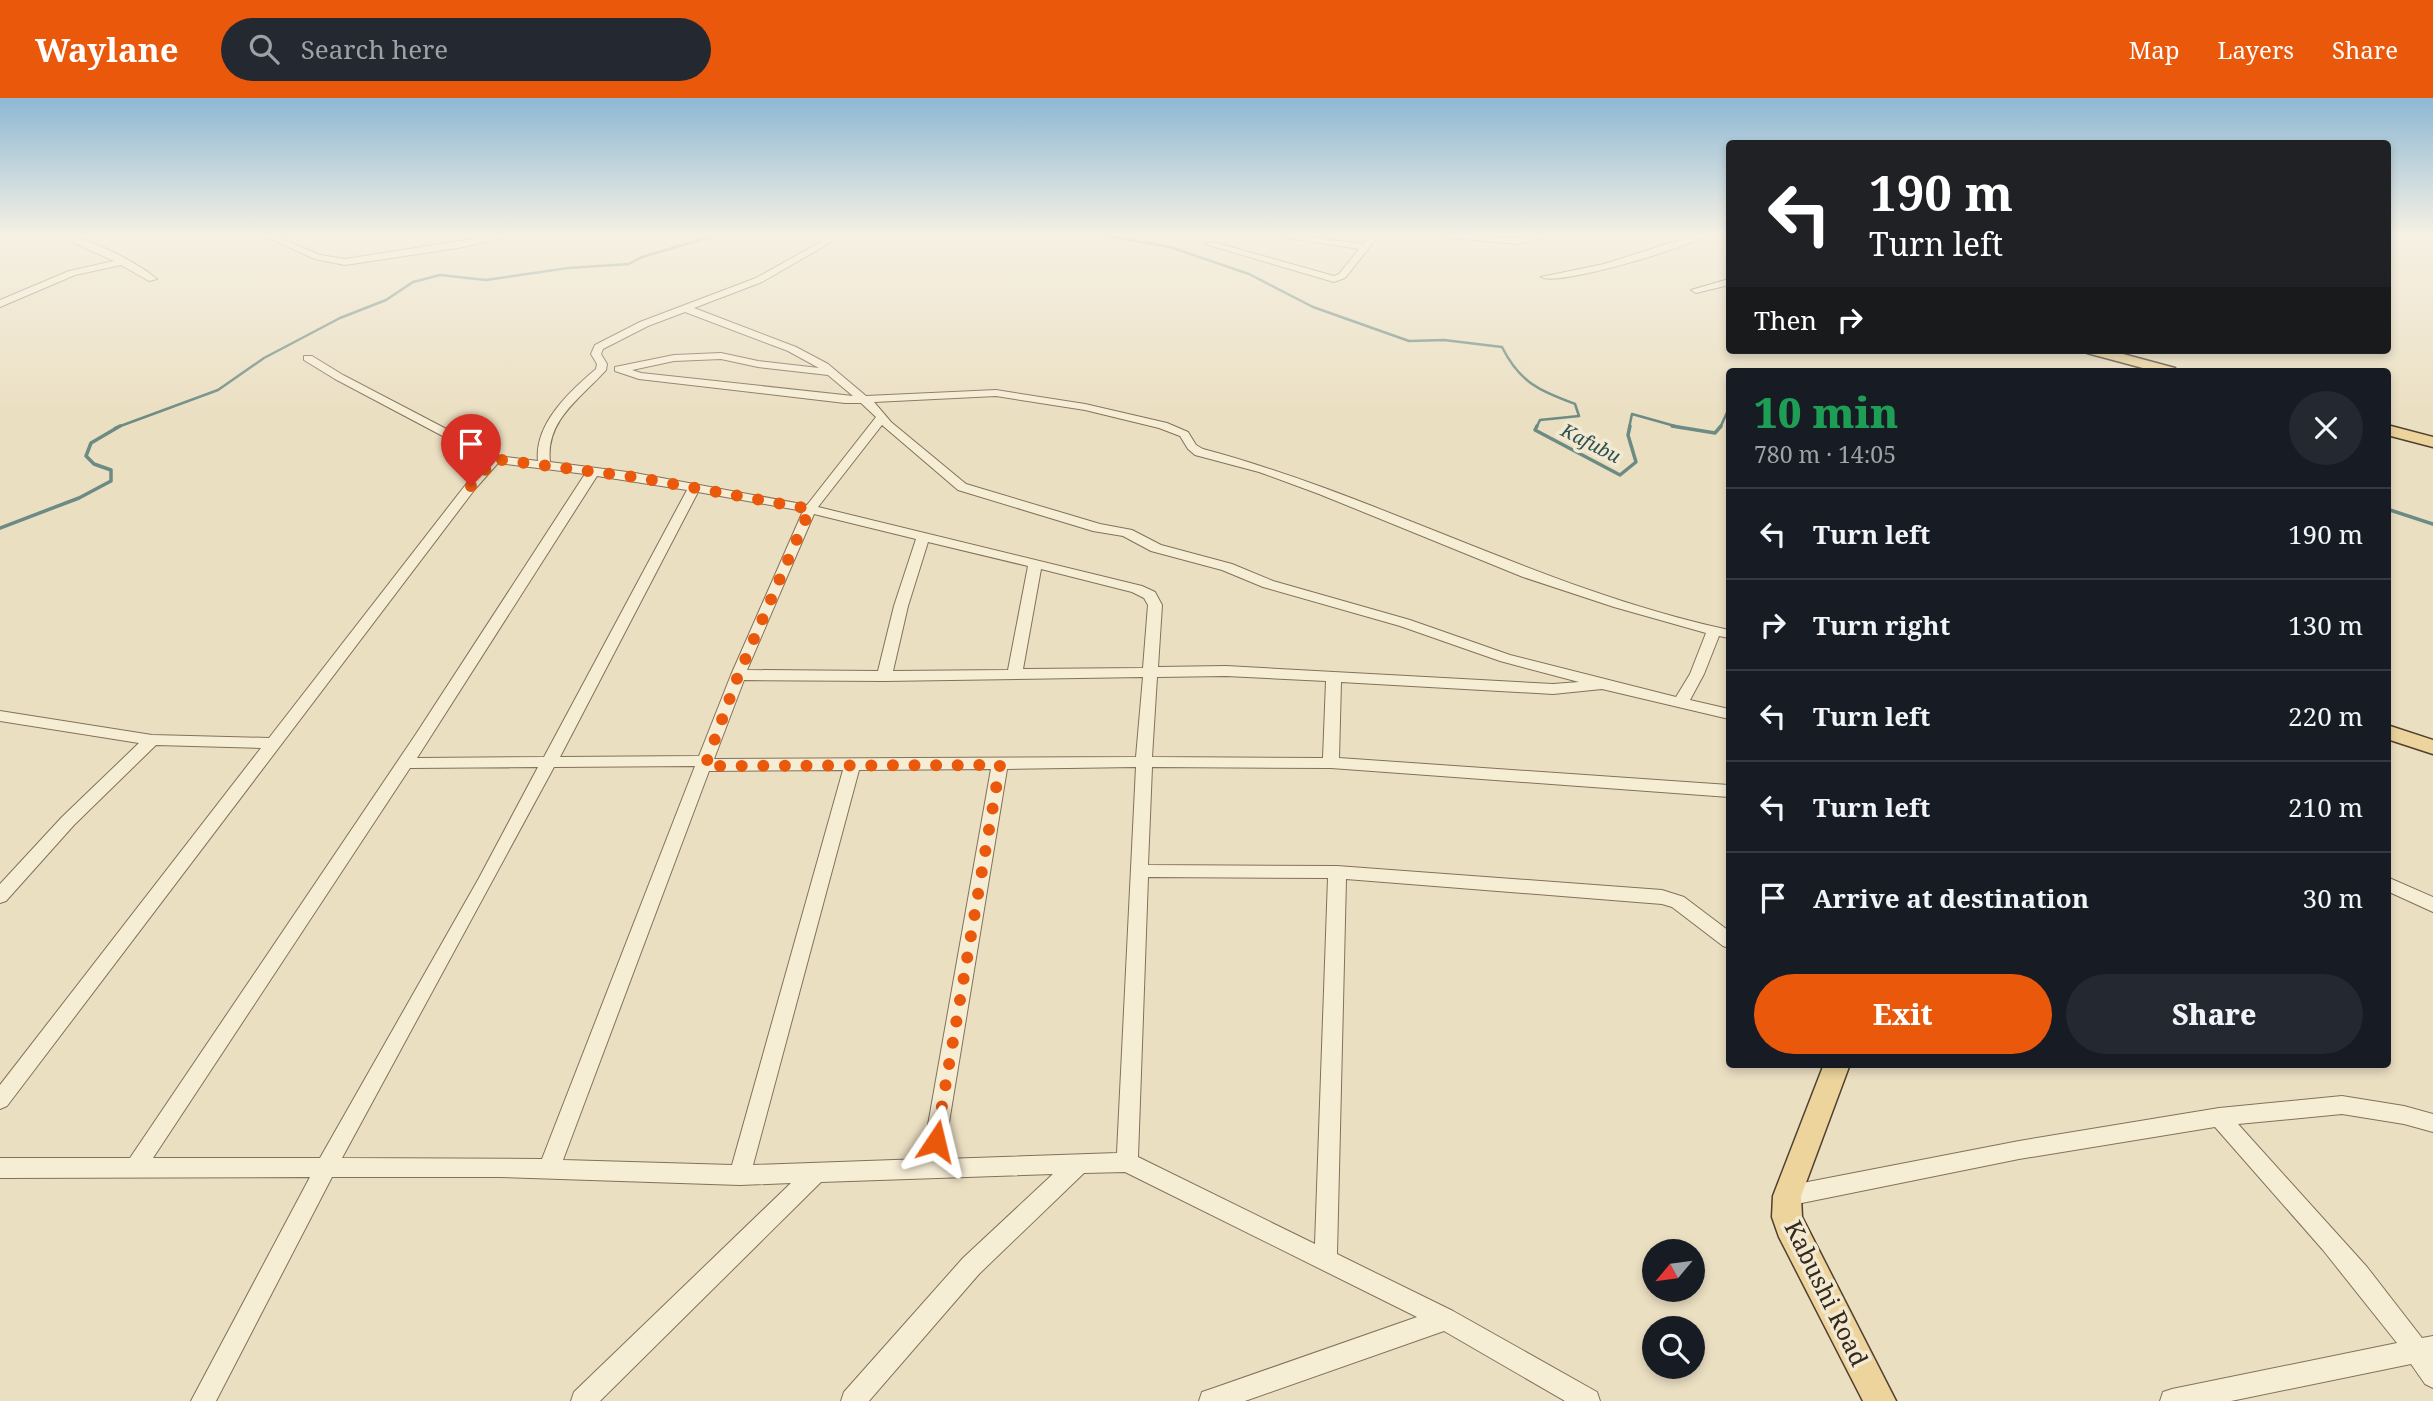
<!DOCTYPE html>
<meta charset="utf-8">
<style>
:root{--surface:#171b24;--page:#242831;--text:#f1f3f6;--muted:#9ea1a6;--line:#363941;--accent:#ea580c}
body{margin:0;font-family:"Noto Serif",serif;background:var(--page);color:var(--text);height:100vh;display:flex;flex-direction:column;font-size:26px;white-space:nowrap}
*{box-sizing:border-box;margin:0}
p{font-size:23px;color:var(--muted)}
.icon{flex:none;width:38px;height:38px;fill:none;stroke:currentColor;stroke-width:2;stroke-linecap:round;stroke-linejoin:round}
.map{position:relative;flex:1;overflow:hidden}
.details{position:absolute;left:1726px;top:270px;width:665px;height:700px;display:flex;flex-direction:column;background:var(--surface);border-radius:7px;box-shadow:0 4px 10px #0003}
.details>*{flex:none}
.top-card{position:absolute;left:1726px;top:42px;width:665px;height:214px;border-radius:7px;box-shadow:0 4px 10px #0003;background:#202124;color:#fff;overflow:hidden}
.needle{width:46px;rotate:241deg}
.buttons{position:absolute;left:1642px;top:1141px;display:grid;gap:14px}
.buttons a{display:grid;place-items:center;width:63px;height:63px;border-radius:50%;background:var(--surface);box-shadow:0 4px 10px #0003;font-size:35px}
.pin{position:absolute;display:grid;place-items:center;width:60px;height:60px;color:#fff;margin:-72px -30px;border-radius:50% 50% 50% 0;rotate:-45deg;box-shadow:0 0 7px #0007}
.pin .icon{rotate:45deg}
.me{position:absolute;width:77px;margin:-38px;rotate:10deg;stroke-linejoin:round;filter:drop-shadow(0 0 5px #0008)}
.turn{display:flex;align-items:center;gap:24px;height:147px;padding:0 28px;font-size:32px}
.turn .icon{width:91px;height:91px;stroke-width:2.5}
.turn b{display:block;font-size:49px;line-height:60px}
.then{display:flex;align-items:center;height:66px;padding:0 28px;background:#0003;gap:14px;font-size:26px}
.round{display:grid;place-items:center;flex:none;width:74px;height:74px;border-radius:37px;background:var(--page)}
.summary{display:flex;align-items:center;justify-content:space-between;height:119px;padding:0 28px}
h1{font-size:42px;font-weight:800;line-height:52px;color:#1e9e55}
.cta{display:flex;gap:14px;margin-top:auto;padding:14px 28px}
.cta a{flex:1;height:80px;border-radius:42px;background:var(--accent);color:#fff;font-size:28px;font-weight:800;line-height:80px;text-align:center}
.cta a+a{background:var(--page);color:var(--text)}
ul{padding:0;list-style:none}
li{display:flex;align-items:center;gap:21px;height:91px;padding:0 28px;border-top:2px solid var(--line)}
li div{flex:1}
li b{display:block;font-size:26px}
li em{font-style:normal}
header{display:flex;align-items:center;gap:42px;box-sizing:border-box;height:98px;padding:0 35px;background:var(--accent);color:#fff}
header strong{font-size:33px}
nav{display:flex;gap:38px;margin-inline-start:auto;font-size:24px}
.search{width:490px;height:63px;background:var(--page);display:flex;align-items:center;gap:18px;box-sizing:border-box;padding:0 24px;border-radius:38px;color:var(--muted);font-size:26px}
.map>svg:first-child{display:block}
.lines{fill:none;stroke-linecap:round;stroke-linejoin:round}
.stream-far1{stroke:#6c8b84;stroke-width:2.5}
.stream{stroke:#6c8b84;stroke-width:3.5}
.minor-casing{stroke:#83715b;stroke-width:2}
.major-casing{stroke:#513f2f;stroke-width:3}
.minor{fill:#f6edd5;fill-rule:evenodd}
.major{fill:#ecd49c;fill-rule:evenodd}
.route{stroke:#ea580c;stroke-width:12;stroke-dasharray:0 21.6}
.labels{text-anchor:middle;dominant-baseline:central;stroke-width:7;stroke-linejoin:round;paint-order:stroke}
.far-water-label{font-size:19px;font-style:italic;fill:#2e5351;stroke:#f3e9d1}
.near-street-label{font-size:24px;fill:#34291e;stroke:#f3e9d1}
</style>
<header>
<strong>Waylane</strong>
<div class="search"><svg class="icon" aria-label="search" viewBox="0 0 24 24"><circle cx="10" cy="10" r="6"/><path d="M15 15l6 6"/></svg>Search here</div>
<nav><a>Map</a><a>Layers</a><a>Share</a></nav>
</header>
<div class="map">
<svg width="2433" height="1303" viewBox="0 0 2433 1303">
<rect width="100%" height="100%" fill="#ebdfc2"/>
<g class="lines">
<g class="stream-far1">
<path d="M 1096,136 L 1170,149 L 1249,176 L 1313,209 L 1409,243 L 1444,242 L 1502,249 C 1520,285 1539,292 1575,306 L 1579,318 L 1540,322 L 1536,330"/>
<path d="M 115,330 L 218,292 L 264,260 L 340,220 L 386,202 L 413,184 L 440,177 L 486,182 L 568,170 L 629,166 L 642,159 L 720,136"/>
<path d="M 1629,330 L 1632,316 L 1682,330"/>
<path d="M 1720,330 L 1729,310"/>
</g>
<g class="stream">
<path d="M 1537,328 L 1535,332 L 1620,377 L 1636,364 L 1628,337 L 1630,328"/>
<path d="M 1672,328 L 1715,335 L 1721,328"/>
<path d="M 2387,411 L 2433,426"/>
<path d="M 0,430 L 79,400 L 111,383 L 111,372 L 94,366 L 86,358 L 91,345 L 120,328"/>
</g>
<defs>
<g id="minor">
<path d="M 54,136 C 79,134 137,164 157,181 L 149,183 L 121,167 L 75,177 L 0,209 L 0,202 L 69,173 L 114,163 Z"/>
<path d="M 260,136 L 271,136 L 320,157 L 345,161 L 505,136 L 521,136 L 458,150 L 345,167 L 315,161 Z"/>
<path d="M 835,136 L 845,136 L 762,184 L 694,210 L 796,249 L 828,266 L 866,298 L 996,292 L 1085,306 L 1167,325 L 1188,334 L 1196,347 L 1203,351 C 1383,399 1546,493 1729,532 L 1729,540 L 1719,538 L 1704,576 L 1690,602 L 1729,611 L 1729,621 L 1602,591 L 1553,596 L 1341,584 L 1339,660 L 1729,687 L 1729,699 L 1331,670 L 1152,669 L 1148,767 L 1337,768 L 1662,792 L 1684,799 L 1729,833 L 1729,850 L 1723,848 L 1672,809 L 1662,806 L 1346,781 L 1337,1156 L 1453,1213 L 1597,1294 L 1600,1303 L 1565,1303 L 1444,1233 L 1245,1303 L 1199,1303 L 1202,1294 L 1211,1291 L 1417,1219 L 1125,1074 L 1084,1075 L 979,1176 L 869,1303 L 841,1303 L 844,1294 L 963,1160 L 1053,1076 L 821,1084 L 600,1303 L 571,1303 L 574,1294 L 791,1085 L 740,1087 L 499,1079 L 332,1079 L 216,1303 L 191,1303 L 310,1079 L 0,1080 L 0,1060 L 130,1060 L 416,636 L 585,376 L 498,365 L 475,391 L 7,1008 L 0,1011 L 0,987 L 261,650 L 156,647 L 74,727 L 6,803 L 0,805 L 0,786 L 62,719 L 139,645 L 0,623 L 0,613 L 152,637 L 269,640 L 467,385 L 488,362 L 335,281 L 304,262 L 304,258 L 312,258 L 343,277 L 498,358 L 538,363 C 534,326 570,293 596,271 L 597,266 L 591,256 L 595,247 L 640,224 L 756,180 ZM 685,214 L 788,253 L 819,270 L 758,263 L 721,255 L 674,257 L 615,269 L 615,273 L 639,281 L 845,305 L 861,305 L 876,319 L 807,407 L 635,375 L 550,364 C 545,322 581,300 606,272 L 607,266 L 601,256 L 603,251 L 648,228 ZM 721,261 L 758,269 L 828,277 L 853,298 L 641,275 L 632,272 L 674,263 ZM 996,298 L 1085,312 L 1159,330 L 1180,338 L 1188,351 L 1195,357 L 1259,374 L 1319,396 L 1523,479 L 1614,509 L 1706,535 L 1690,576 L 1676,599 L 1510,557 L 1410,522 L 1273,483 L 1232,466 L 1161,447 L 1132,432 L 1100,426 L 966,386 L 891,324 L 874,304 ZM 882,327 L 958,392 L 1093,433 L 1123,438 L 1151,453 L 1222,472 L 1263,489 L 1400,528 L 1500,563 L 1579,584 L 1553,586 L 1226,568 L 1158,569 L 1162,507 L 1155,494 L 1142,488 L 818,409 ZM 597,378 L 687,392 L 544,659 L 417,660 ZM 698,394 L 803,413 L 731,577 L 699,658 L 560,659 ZM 814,416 L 916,441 L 894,508 L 878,573 L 747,572 ZM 928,444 L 1028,468 L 1008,572 L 893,573 L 908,508 ZM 1041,471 L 1132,494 L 1144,500 L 1148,507 L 1143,570 L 1023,571 ZM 1226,578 L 1326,583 L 1323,660 L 1152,659 L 1157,579 ZM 1143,579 L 1136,659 L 714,661 L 744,582 L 884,583 ZM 695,668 L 542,1061 L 342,1060 L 554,669 ZM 538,669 L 479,780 L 320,1060 L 153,1060 L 410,670 ZM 1136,669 L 1117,1055 L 943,1061 L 1007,671 ZM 991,671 L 922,1061 L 753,1067 L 859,672 ZM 843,672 L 732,1067 L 563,1062 L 709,673 ZM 1148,779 L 1328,780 L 1315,1146 L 1138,1059 Z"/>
<path d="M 1264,136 L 1284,136 L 1363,146 L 1372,136 L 1380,136 L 1345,180 L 1334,184 L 1205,146 L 1213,144 L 1334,178 L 1339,176 L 1359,151 Z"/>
<path d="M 1436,136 C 1463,133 1490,142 1518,140 C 1531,140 1542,135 1555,136 L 1518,146 L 1440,139 Z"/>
<path d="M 1698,136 L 1709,136 C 1691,149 1557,189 1541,179 L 1604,166 Z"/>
<path d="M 1729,181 L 1729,187 L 1696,195 L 1691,192 Z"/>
<path d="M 2387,779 L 2433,799 L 2433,814 L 2387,793 Z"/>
<path d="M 2342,998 L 2404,1008 L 2433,1016 L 2433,1034 L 2404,1026 L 2342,1016 L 2238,1026 L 2367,1169 L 2422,1240 L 2433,1238 L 2433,1290 L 2425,1286 L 2411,1266 L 2231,1303 L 2160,1303 L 2163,1294 L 2172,1291 L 2397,1245 L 2323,1152 L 2215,1029 L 2019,1061 L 1787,1108 L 1779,1105 L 1776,1098 L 1779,1091 L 1787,1088 L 2019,1043 L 2219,1010 Z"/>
</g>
<g id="major">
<path d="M 2085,252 L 2108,252 L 2175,270 L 2177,273 L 2154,273 L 2087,255 Z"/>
<path d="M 2387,327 L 2433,339 L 2433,349 L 2387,337 Z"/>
<path d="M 2387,627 L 2433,642 L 2433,656 L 2387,641 Z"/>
<path d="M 1824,966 L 1850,966 L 1801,1098 L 1802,1119 L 1896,1303 L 1863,1303 L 1779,1139 L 1772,1119 L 1773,1098 Z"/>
</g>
</defs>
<use href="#minor" class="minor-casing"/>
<use href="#major" class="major-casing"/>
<use href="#minor" class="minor"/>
<use href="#major" class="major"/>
</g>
<linearGradient id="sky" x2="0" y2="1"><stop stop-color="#8db8d4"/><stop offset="0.43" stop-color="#f6f1e4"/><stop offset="1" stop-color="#f6f1e4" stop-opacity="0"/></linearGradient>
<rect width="2433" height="318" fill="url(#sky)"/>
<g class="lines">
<path class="route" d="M 471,388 L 495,361 L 635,379 L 810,411 L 738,578 L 705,668 L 1000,667 L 936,1043"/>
</g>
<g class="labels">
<g class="far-water-label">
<text transform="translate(1591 345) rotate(27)">Kafubu</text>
</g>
<g class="near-street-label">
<text transform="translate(1827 1195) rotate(64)">Kabushi Road</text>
</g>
</g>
</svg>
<div class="buttons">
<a><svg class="needle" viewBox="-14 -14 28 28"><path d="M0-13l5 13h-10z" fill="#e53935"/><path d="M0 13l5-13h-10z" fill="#9ea1a6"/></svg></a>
<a><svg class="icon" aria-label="search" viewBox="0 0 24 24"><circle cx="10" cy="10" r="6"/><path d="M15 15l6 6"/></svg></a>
</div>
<div class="pin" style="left:471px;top:388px;background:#d93025"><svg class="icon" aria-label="arrive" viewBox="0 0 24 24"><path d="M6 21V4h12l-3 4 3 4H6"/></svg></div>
<svg class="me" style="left:936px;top:1043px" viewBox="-20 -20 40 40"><path d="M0-17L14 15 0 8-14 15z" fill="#ea580c" stroke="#fff" stroke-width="4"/></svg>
<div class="top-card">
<div class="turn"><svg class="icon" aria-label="left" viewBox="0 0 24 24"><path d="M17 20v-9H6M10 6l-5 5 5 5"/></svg><div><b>190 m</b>Turn left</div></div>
<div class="then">Then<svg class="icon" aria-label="right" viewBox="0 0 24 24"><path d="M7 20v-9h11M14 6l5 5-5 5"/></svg></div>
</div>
<section class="details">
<div class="summary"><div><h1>10 min</h1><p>780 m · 14:05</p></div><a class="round"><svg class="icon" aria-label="close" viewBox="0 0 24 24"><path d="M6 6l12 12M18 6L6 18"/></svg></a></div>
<ul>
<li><svg class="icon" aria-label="left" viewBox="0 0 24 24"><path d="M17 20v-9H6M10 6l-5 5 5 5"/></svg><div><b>Turn left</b></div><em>190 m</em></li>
<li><svg class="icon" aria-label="right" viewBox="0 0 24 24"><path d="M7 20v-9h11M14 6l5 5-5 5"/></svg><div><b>Turn right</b></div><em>130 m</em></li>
<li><svg class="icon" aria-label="left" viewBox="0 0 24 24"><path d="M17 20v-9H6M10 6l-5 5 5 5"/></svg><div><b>Turn left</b></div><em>220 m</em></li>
<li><svg class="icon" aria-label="left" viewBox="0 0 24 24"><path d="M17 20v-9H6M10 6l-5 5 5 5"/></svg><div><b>Turn left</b></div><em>210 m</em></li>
<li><svg class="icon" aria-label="arrive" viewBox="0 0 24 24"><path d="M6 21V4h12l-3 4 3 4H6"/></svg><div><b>Arrive at destination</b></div><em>30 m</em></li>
</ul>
<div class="cta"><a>Exit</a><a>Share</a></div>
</section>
</div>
